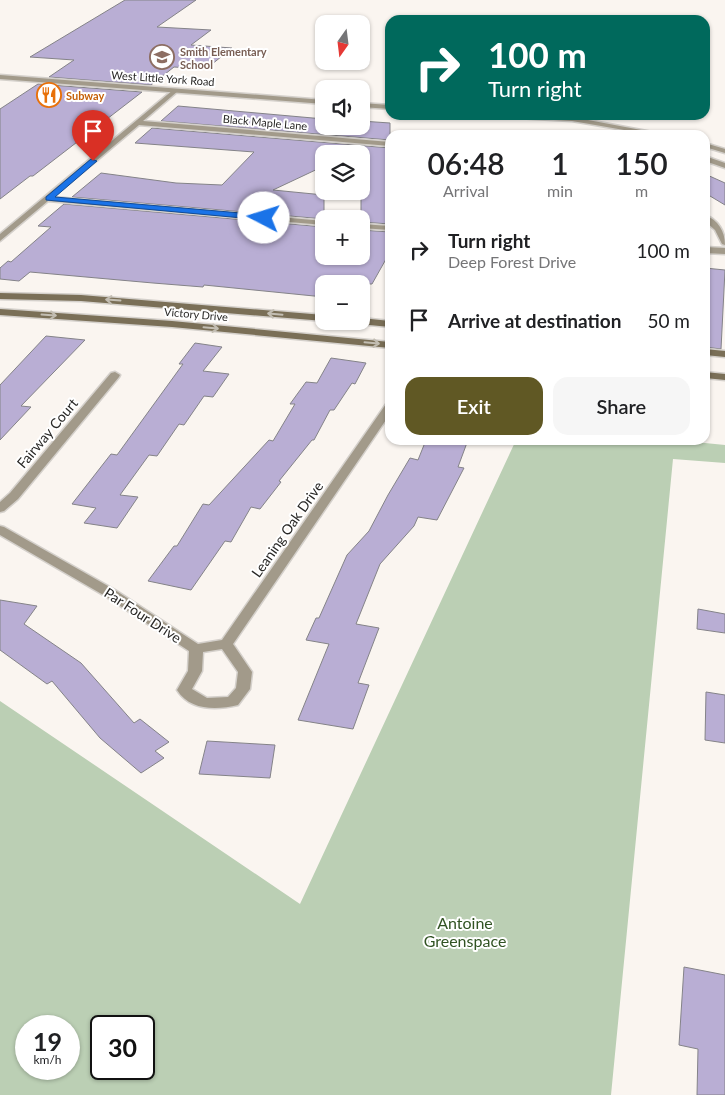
<!DOCTYPE html>
<meta charset="utf-8">
<style>
:root{--surface:#fff;--page:#f6f6f6;--text:#202124;--muted:#757577;--accent:#605824}
body{margin:0;font-family:Lato,sans-serif;background:var(--page);color:var(--text);height:100vh;display:flex;flex-direction:column;font-size:19px;white-space:nowrap}
*{box-sizing:border-box;margin:0}
p{font-size:16px;color:var(--muted)}
.icon{flex:none;width:28px;height:28px;fill:none;stroke:currentColor;stroke-width:2;stroke-linecap:round;stroke-linejoin:round}
.map{position:relative;flex:1;overflow:hidden}
.side{position:absolute;left:385px;top:130px;width:325px;height:315px;display:flex;flex-direction:column;background:var(--surface);border-radius:15px;box-shadow:0 1px 4px #0004}
.side>*{flex:none}
.guide{position:absolute;left:385px;top:15px;width:325px;height:105px;border-radius:15px;box-shadow:0 1px 4px #0004;background:#00695c;color:#fff;overflow:hidden}
.needle{width:32px;rotate:194deg}
.tools{position:absolute;left:315px;top:15px;display:grid;gap:10px}
.tools a{display:grid;place-items:center;width:55px;height:55px;border-radius:10px;background:var(--surface);box-shadow:0 1px 4px #0004;font-size:25px}
.speed{position:absolute;left:15px;top:1015px;display:flex;gap:10px;font-size:25px;font-weight:700;text-align:center}
.speed>*{display:grid;place-content:center;width:65px;height:65px;border-radius:50%;background:var(--surface);box-shadow:0 1px 4px #0004;line-height:1}
.speed small{font-size:12px;font-weight:400}
.speed .limit{border:2px solid #111;border-radius:8px;background:#fff;color:#111}
.pin{position:absolute;display:grid;place-items:center;width:42px;height:42px;color:#fff;margin:-51px -21px;border-radius:50% 50% 50% 0;rotate:-45deg;box-shadow:0 0 5px #0007}
.pin .icon{rotate:45deg}
.me{position:absolute;width:55px;margin:-28px;rotate:275deg;stroke-linejoin:round;filter:drop-shadow(0 0 4px #0008)}
.turn{display:flex;align-items:center;gap:18px;height:105px;padding:0 20px;font-size:22px}
.turn .icon{width:65px;height:65px;stroke-width:2.5}
.turn b{display:block;font-size:35px;line-height:42px}
.eta{display:flex;justify-content:space-evenly;align-items:center;height:85px;text-align:center}
.eta b{font-size:30px;font-weight:600;line-height:35px}
.primary-button{display:flex;gap:10px;margin-top:auto;padding:10px 20px}
.primary-button a{flex:1;height:58px;border-radius:15px;background:var(--accent);color:#fff;font-size:20px;font-weight:600;line-height:58px;text-align:center}
.primary-button a+a{background:var(--page);color:var(--text)}
ul{padding:0;list-style:none}
li{display:flex;align-items:center;gap:15px;height:70px;padding:0 20px}
li div{flex:1}
li b{display:block;font-size:19px}
li em{font-style:normal}
.map>svg:first-child{display:block}
.green{fill:#bbcfb4;fill-rule:evenodd}
.building{fill:#b9aed4;stroke:#848388}
.lines{fill:none;stroke-linecap:round;stroke-linejoin:round}
.minor-casing{stroke:#d4d0cb;stroke-width:3}
.tertiary-casing{stroke:#d4d0cb;stroke-width:3}
.secondary-casing{stroke:#d4d0cb;stroke-width:3}
.minor{fill:#a29a8a;fill-rule:evenodd}
.tertiary{fill:#a29a8a;fill-rule:evenodd}
.secondary{fill:#7a6f57;fill-rule:evenodd}
.oneway{stroke:#c3beb3}
.route{fill:#1a73e8;stroke:#114b97}
.labels{text-anchor:middle;dominant-baseline:central;stroke-width:4;stroke-linejoin:round;paint-order:stroke}
.far-education-label{font-size:11px;font-weight:bold;fill:#785e54;stroke:#fff;text-anchor:start}
.far-street-label{font-size:11px;fill:#282725;stroke:#fff}
.far-food-label{font-size:11px;font-weight:bold;fill:#c56008;stroke:#fff;text-anchor:start}
.street-label{font-size:14px;fill:#282725;stroke:#fff}
.near-park-label{font-size:16px;fill:#315323;stroke:#fff}
</style>
<div class="map">
<svg width="725" height="1095" viewBox="0 0 725 1095">
<rect width="100%" height="100%" fill="#faf5f0"/>
<path class="green" d="M 516,440 L 675,440 L 725,445 L 725,463 L 673,459 L 611,1095 L 0,1095 L 0,701 L 300,904 ZM 26,1026 L 69,1026 L 69,1069 L 26,1069 ZM 101,1026 L 144,1026 L 144,1069 L 101,1069 Z"/>
<g class="building">
<path d="M 125,0 L 196,0 L 157,27 L 211,30 L 191,45 L 232,48 L 206,69 L 174,67 L 151,85 L 49,77 L 74,60 L 30,57 Z"/>
<path d="M 38,84 L 142,92 L 33,176 L 30,176 L 0,199 L 0,109 Z"/>
<path d="M 178,106 L 324,119 L 324,126 L 361,126 L 361,121 L 390,123 L 390,140 L 161,121 Z"/>
<path d="M 152,128 L 390,148 L 390,224 L 361,222 L 361,154 L 324,154 L 324,166 L 273,190 L 324,195 L 324,219 L 72,197 L 101,173 L 176,183 L 222,185 L 254,152 L 135,143 Z"/>
<path d="M 705,174 L 725,183 L 725,205 L 705,193 Z"/>
<path d="M 64,204 L 324,227 L 324,256 L 361,256 L 361,230 L 390,232 L 390,252 L 372,284 L 324,284 L 324,297 L 204,285 L 203,287 L 153,283 L 30,272 L 19,281 L 0,279 L 0,268 L 8,261 L 11,262 L 51,227 L 38,226 Z"/>
<path d="M 705,268 L 725,270 L 721,349 L 705,347 Z"/>
<path d="M 46,336 L 85,340 L 21,406 L 31,407 L 0,440 L 0,385 Z"/>
<path d="M 195,343 L 222,347 L 203,371 L 229,374 L 213,397 L 204,396 L 184,425 L 179,424 L 157,456 L 149,455 L 120,495 L 138,497 L 117,528 L 84,523 L 96,508 L 72,504 L 111,454 L 117,455 L 183,364 L 179,364 Z"/>
<path d="M 331,358 L 366,363 L 355,384 L 352,383 L 334,410 L 330,410 L 314,440 L 312,440 L 279,481 L 281,482 L 260,509 L 251,507 L 231,542 L 225,541 L 191,590 L 148,581 L 174,546 L 177,546 L 203,504 L 209,505 L 269,440 L 273,441 L 295,404 L 290,404 L 306,382 L 317,383 Z"/>
<path d="M 426,440 L 468,440 L 458,467 L 464,468 L 437,520 L 418,517 L 414,526 L 380,564 L 356,624 L 379,628 L 358,683 L 369,685 L 353,729 L 298,720 L 329,644 L 306,640 L 316,618 L 319,618 L 347,555 L 369,531 L 388,495 L 410,458 L 418,460 Z"/>
<path d="M 0,600 L 37,606 L 24,624 L 81,663 L 134,723 L 140,719 L 169,742 L 155,751 L 164,758 L 141,773 L 100,738 L 52,681 L 47,684 L 0,650 Z"/>
<path d="M 698,609 L 725,614 L 725,633 L 697,629 Z"/>
<path d="M 706,692 L 725,695 L 725,743 L 705,740 Z"/>
<path d="M 207,741 L 275,745 L 270,778 L 199,774 Z"/>
<path d="M 684,967 L 725,975 L 725,1095 L 697,1095 L 698,1049 L 679,1045 Z"/>
</g>
<g class="lines">
<defs>
<g id="minor">
<path d="M 173,90 L 178,91 L 143,121 L 390,142 L 390,146 L 139,125 L 53,197 L 324,221 L 324,225 L 48,201 L 0,241 L 0,234 Z"/>
<path d="M 705,215 C 718,220 725,231 725,245 L 722,244 L 715,230 L 705,221 Z"/>
<path d="M 361,224 L 390,226 L 390,230 L 361,228 Z"/>
<path d="M 705,247 L 725,248 L 725,254 L 705,253 Z"/>
<path d="M 115,372 L 120,375 L 119,377 L 18,499 L 4,511 L 0,512 L 0,502 L 10,493 L 111,373 Z"/>
<path d="M 390,403 L 390,414 L 233,644 L 252,672 L 250,689 L 238,705 C 217,710 190,711 177,690 L 188,671 L 189,651 L 105,596 L 0,535 L 0,526 L 4,527 L 115,590 L 198,644 L 222,640 L 386,404 ZM 222,649 L 238,672 L 236,688 L 228,697 L 207,698 L 192,689 L 202,671 L 203,652 Z"/>
</g>
<g id="tertiary">
<path d="M 0,75 L 324,100 L 324,104 L 0,79 Z"/>
<path d="M 361,103 L 390,105 L 390,109 L 361,107 Z"/>
<path d="M 496,115 L 572,117 L 668,135 L 653,135 L 572,121 L 499,117 Z"/>
<path d="M 705,143 L 725,149 L 725,153 L 705,147 Z"/>
<path d="M 705,156 L 725,163 L 725,168 L 705,161 Z"/>
</g>
<g id="secondary">
<path d="M 0,293 L 81,295 L 324,315 L 324,321 L 81,301 L 0,299 Z"/>
<path d="M 0,309 L 172,321 L 390,342 L 390,348 L 172,327 L 0,315 Z"/>
<path d="M 361,318 L 390,321 L 390,327 L 359,324 L 354,321 L 361,321 Z"/>
<path d="M 705,349 L 725,351 L 725,357 L 705,355 Z"/>
<path d="M 705,372 L 725,374 L 725,380 L 705,378 Z"/>
</g>
</defs>
<use href="#minor" class="minor-casing"/>
<use href="#tertiary" class="tertiary-casing"/>
<use href="#secondary" class="secondary-casing"/>
<use href="#minor" class="minor"/>
<use href="#tertiary" class="tertiary"/>
<use href="#secondary" class="secondary"/>
</g>
<defs><path id="oneway-shaft" d="M-6 0H5M1.5-3L5.5 0L1.5 3" fill="none" stroke-width="1.6" stroke-linecap="round" stroke-linejoin="round" transform="scale(1.25)"/></defs>
<g class="oneway">
<use href="#oneway-shaft" transform="translate(113 300) rotate(-176)"/>
<use href="#oneway-shaft" transform="translate(275 314) rotate(-175)"/>
<use href="#oneway-shaft" transform="translate(49 315) rotate(4)"/>
<use href="#oneway-shaft" transform="translate(211 328) rotate(5)"/>
<use href="#oneway-shaft" transform="translate(372 343) rotate(5)"/>
</g>
<path class="route" d="M 91,159 L 97,161 L 55,197 L 264,215 L 268,218 L 264,220 L 46,200 L 46,197 Z"/>
<defs>
<symbol id="school-ring" viewBox="-11 -11 22 22"><circle r="9.5" fill="#fff" stroke="#8d6e63" stroke-width="1.5"/><path d="M0-5L7-2L0 1L-7-2ZM-4 1L0 2.5L4 1V4Q0 6-4 4Z" fill="#8d6e63"/></symbol>
<symbol id="restaurant-ring" viewBox="-11 -11 22 22"><circle r="9.5" fill="#fff" stroke="#e8710a" stroke-width="1.5"/><path d="M-5-6h1v4h1v-4h1v4h1v-4h1v5L-1.5 .5V6h-2V.5L-5-1ZM5-6V6H3V1.5H1.5Q1.5-4 5-6Z" fill="#e8710a"/></symbol>
</defs>
<g fill-rule="evenodd">
<use href="#school-ring" x="148" y="43" width="28" height="28"/>
<use href="#restaurant-ring" x="35" y="81" width="28" height="28"/>
</g>
<g class="labels">
<g class="far-education-label">
<text x="180" y="51">Smith Elementary<tspan x="180" dy="13">School</tspan></text>
</g>
<g class="far-street-label">
<text transform="translate(163 78) rotate(4)">West Little York Road</text>
<text transform="translate(265 122) rotate(5)">Black Maple Lane</text>
<text transform="translate(196 314) rotate(5)">Victory Drive</text>
</g>
<g class="far-food-label">
<text x="66" y="95">Subway</text>
</g>
<g class="street-label">
<text transform="translate(47 433) rotate(-50)">Fairway Court</text>
<text transform="translate(287 529) rotate(-55)">Leaning Oak Drive</text>
<text transform="translate(143 615) rotate(33)">Par Four Drive</text>
</g>
<g class="near-park-label">
<text x="465" y="922">Antoine<tspan x="465" dy="18">Greenspace</tspan></text>
</g>
</g>
</svg>
<div class="tools">
<a><svg class="needle" viewBox="-14 -14 28 28"><path d="M0-13l5 13h-10z" fill="#e53935"/><path d="M0 13l5-13h-10z" fill="#757577"/></svg></a>
<a><svg class="icon" aria-label="sound" viewBox="0 0 24 24"><path d="M4 9h4l5-4v14l-5-4H4zM17 9q2 3 0 6"/></svg></a>
<a><svg class="icon" aria-label="layers" viewBox="0 0 24 24"><path d="M12 4l9 5-9 5-9-5zM3 14l9 5 9-5"/></svg></a>
<a>+</a>
<a>−</a>
</div>
<div class="speed"><div>19<small>km/h</small></div><div class="limit">30</div></div>
<div class="pin" style="left:93px;top:161px;background:#d93025"><svg class="icon" aria-label="arrive" viewBox="0 0 24 24"><path d="M6 21V4h12l-3 4 3 4H6"/></svg></div>
<svg class="me" style="left:264px;top:218px" viewBox="-20 -20 40 40"><circle r="19" fill="#fff"/><path d="M0-13L10 11 0 6-10 11z" fill="#1a73e8"/></svg>
<div class="guide">
<div class="turn"><svg class="icon" aria-label="right" viewBox="0 0 24 24"><path d="M7 20v-9h11M14 6l5 5-5 5"/></svg><div><b>100 m</b>Turn right</div></div>
</div>
<section class="side">
<div class="eta">
<div><b>06:48</b><p>Arrival</p></div>
<div><b>1</b><p>min</p></div>
<div><b>150</b><p>m</p></div>
</div>
<ul>
<li><svg class="icon" aria-label="right" viewBox="0 0 24 24"><path d="M7 20v-9h11M14 6l5 5-5 5"/></svg><div><b>Turn right</b><p>Deep Forest Drive</p></div><em>100 m</em></li>
<li><svg class="icon" aria-label="arrive" viewBox="0 0 24 24"><path d="M6 21V4h12l-3 4 3 4H6"/></svg><div><b>Arrive at destination</b></div><em>50 m</em></li>
</ul>
<div class="primary-button"><a>Exit</a><a>Share</a></div>
</section>
</div>
